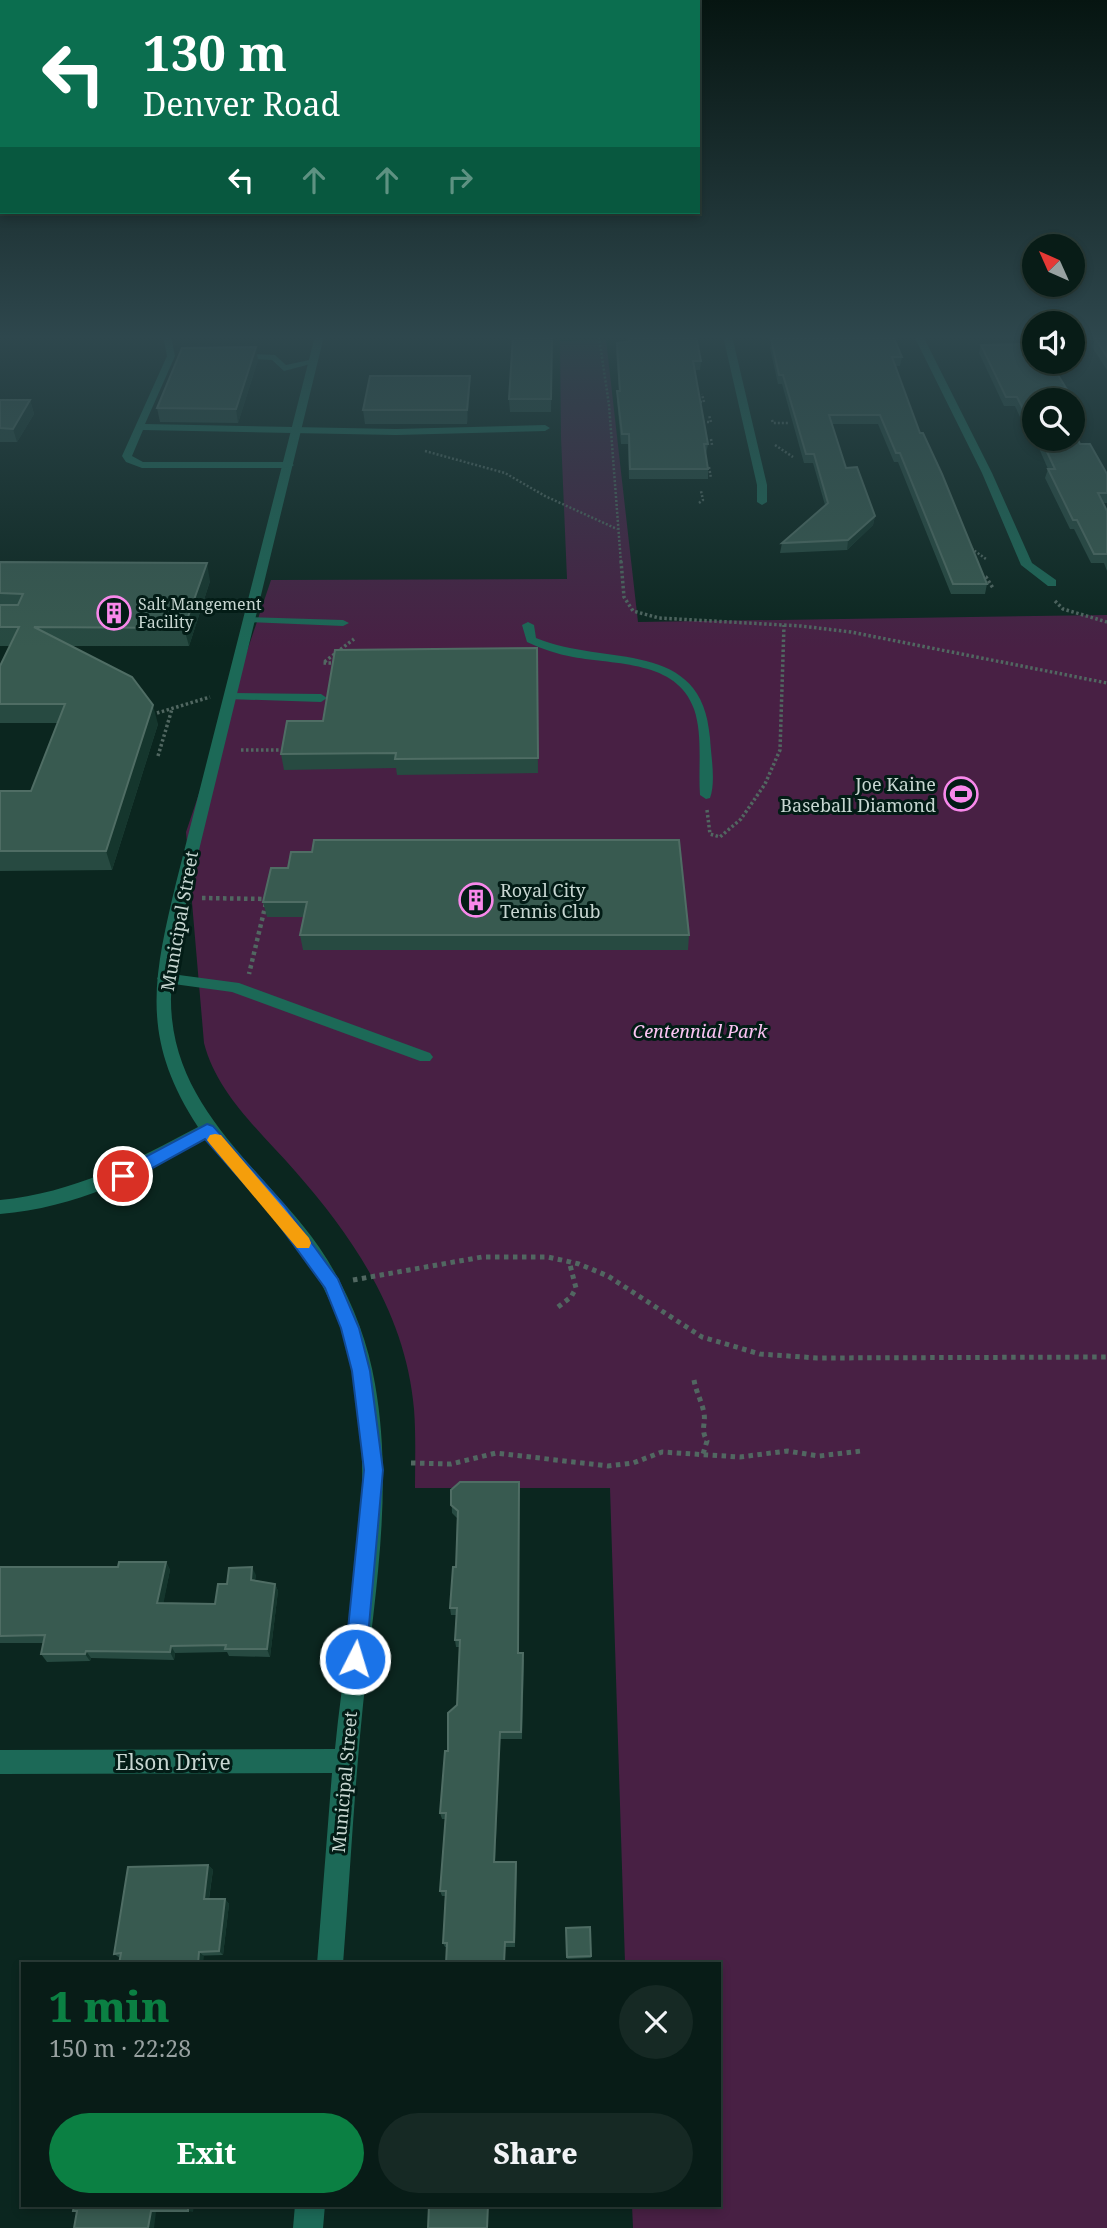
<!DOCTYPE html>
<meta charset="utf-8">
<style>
:root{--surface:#081c17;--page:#162924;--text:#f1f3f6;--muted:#98a1a1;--line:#293a36;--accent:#0b8043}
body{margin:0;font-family:"Noto Serif",serif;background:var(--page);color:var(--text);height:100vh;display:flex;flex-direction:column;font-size:26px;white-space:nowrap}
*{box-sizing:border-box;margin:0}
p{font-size:23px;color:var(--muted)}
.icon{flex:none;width:38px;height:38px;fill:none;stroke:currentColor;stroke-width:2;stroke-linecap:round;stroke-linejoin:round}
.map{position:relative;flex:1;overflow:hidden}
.side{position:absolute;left:21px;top:1962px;width:700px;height:245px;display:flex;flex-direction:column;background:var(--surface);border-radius:0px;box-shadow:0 4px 10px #0003,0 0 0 2px var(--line)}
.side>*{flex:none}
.top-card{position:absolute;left:0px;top:0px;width:700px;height:214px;box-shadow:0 4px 10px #0003,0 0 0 2px var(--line);background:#0b6e4f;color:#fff;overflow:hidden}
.needle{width:46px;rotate:315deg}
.buttons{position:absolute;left:1022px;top:234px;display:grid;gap:14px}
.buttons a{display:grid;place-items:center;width:63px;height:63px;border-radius:50%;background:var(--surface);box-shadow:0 4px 10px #0003,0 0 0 2px var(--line);font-size:35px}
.pin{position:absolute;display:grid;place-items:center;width:60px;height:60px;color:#fff;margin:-30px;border:4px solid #fff;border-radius:50%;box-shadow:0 2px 7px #0007}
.me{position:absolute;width:77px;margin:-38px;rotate:5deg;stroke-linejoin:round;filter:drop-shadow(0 0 5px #0008)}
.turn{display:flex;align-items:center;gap:24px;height:147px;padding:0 28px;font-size:32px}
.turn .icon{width:91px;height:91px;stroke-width:2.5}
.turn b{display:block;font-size:49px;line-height:60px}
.lanes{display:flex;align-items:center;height:66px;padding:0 28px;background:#0003;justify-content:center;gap:35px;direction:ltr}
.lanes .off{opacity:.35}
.round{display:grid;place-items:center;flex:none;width:74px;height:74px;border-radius:37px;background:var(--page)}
.overview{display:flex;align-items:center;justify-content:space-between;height:119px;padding:0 28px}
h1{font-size:42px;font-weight:800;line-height:52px;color:var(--accent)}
.cta{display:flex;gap:14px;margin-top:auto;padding:14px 28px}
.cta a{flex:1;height:80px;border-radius:42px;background:var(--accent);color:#fff;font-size:28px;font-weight:800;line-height:80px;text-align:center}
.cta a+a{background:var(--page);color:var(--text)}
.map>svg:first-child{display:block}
.green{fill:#482044}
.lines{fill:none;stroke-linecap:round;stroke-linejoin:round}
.path-far3{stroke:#516761;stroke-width:2.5;stroke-dasharray:2 2;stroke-linecap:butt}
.path-far2{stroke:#516761;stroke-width:3.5;stroke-dasharray:2.5 2.5;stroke-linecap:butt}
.path-far1{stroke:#516761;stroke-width:4.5;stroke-dasharray:3.5 3.5;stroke-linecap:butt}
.path{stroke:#516761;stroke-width:5;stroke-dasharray:4.5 4.5;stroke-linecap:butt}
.lane{fill:#1c6957;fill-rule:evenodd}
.street{fill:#1c6957;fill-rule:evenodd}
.wall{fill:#274a41}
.shaded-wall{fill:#15362d}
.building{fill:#385a50;stroke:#4f6d64;stroke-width:2}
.route{fill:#1a73e8;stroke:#114b97;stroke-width:2}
.slow{fill:#f59e0b}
.labels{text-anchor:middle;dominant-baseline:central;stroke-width:6;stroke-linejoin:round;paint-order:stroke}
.far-poi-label{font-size:16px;fill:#c7d6d1;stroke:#031c16;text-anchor:start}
.poi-label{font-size:18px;fill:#c7d6d1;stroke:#031c16;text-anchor:end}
.street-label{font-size:18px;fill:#c7d6d1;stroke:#031c16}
.park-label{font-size:18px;font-style:italic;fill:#fcc4f3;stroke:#031c16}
.near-street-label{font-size:21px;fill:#c7d6d1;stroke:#031c16}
</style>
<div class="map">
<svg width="1107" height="2228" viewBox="0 0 1107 2228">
<rect width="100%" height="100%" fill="#0b261f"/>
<path class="green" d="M 606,339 L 638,622 L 1107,615 L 1107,2228 L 633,2228 L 632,2205 L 719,2205 L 719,1964 L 625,1963 L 610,1488 L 415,1488 C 415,1462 416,1435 414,1409 C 406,1316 355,1239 295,1171 C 261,1132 217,1094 204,1043 L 186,832 L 271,580 L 567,579 L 561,437 L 560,341 Z"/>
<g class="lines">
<g class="path-far3">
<path d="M 599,337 L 609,405 L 621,563"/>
<path d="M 700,402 L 704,402 L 702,394"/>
<path d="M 772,420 L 773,423 L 788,423"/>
<path d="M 703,422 L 711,422 L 709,415"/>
<path d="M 711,439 L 712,445"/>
<path d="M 775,445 L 793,457"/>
<path d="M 425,451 L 505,473 L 545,496 L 617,529"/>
<path d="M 709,467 L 711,478"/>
<path d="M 699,503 L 703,500 L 701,491"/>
<path d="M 968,546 L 986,559"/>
</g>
<g class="path-far2">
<path d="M 621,561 L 624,597 L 633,611 L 659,618 L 801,626 L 851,632 L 1107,683"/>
<path d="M 981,575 L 986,577 L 993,588"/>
<path d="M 1055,601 L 1063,609 L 1107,622"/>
<path d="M 336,663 L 323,663 L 354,639"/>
<path d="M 157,713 L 210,697"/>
<path d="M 241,750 L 279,750"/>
<path d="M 158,756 L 172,709"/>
<path d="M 707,810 L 710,834 L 720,837 L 741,819 L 765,784 L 780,750 L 784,625"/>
</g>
<path class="path-far1" d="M 202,898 L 267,899 L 249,974"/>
<g class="path">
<path d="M 353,1280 L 482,1257 L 548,1257 L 579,1264 L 608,1276 L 702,1337 L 760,1354 L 817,1358 L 1107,1357"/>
<path d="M 558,1307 L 571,1297 L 576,1288 L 569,1261"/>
<path d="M 694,1380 C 696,1392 702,1402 704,1413 C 706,1425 700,1428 707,1441 L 703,1454"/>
<path d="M 411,1463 L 451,1464 L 496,1453 L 608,1466 L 633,1463 L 662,1452 L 740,1457 L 787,1451 L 819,1456 L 861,1451"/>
</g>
<g class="lane">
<path d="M 163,336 L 171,336 L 175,356 L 145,424 L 396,429 L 545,425 L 550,428 L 545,431 L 396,435 L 143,430 L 132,456 L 143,462 L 289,462 L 294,465 L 289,468 L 142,468 L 126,462 L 122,456 L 167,356 Z"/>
<path d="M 233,353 L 275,355 L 286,365 L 314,359 L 318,362 L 284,371 L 272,360 L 236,358 L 232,355 Z"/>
<path d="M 250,617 L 343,620 L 349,623 L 343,626 L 246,622 L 245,620 Z"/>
<path d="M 528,622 L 534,625 L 536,638 C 605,667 703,637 710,738 C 711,756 716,782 710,798 L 706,799 L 700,795 C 698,768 703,735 694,709 C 677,660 615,665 573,657 C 557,654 542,649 527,642 L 522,625 Z"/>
<path d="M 231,693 L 321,694 L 327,698 L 321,702 L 227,699 L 225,697 Z"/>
<path d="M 164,973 L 239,983 L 430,1053 L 433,1057 L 430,1061 L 420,1061 L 232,992 L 159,982 L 157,978 Z"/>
</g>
<g class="street">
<path d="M 315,336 L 324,336 L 191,883 C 181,926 167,974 172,1019 C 182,1116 267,1173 319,1247 C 347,1288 367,1336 375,1384 C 394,1490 374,1600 363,1705 C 354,1791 350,1877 343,1964 L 317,1964 L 332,1773 L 0,1774 L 0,1750 L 335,1749 C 349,1605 394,1424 324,1289 C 295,1232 244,1189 206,1139 C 140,1175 76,1208 0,1214 L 0,1200 C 74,1193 134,1161 198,1127 C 140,1038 153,979 176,883 Z"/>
<path d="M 723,336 L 732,336 L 767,485 L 767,502 L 762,505 L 757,502 L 757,485 Z"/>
<path d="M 914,336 L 923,336 L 992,473 L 1032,563 L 1056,580 L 1056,586 L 1048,586 L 1021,565 L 982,473 Z"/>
<path d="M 295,2205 L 325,2205 L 323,2228 L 293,2228 Z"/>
</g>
</g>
<g class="wall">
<path d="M 552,336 L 551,412 L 510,412 L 509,399 Z"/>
<path d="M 627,336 L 696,336 L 701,361 L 700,370 L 695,370 L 708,444 L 706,454 L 708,469 L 708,479 L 629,479 L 628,444 L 621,444 L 617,400 L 617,391 L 619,391 L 616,352 L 617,343 L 628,341 Z"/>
<path d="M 836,336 L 893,336 L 902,357 L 900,366 L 895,366 L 920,433 L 987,584 L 985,594 L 951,594 L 898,462 L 894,462 L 878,424 L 832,424 L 846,468 L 875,516 L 873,525 L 847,550 L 780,553 L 782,543 L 825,505 L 813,463 L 804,463 L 782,384 L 778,384 L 770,348 L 771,339 L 836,339 Z"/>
<path d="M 1096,336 L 1107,336 L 1107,370 L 1092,347 L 1095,338 L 1097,338 Z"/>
<path d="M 981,345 L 1066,388 L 1064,397 L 1056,397 L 1034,401 L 1034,439 L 1030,430 L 1026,430 L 1015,406 L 1004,406 L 979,353 Z"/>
<path d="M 258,360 L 238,423 L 160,422 L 157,408 Z"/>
<path d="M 470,390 L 467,424 L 365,424 L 363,410 Z"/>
<path d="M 0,400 L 30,400 L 34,414 L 17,442 L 0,442 Z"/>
<path d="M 1035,439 L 1073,439 L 1080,444 L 1107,474 L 1107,503 L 1103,503 L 1107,511 L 1107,571 L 1104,563 L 1091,563 L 1074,529 L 1070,529 L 1045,478 L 1048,469 Z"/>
<path d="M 0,562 L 210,581 L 189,646 L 71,646 L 158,724 L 112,870 L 0,871 L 0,791 L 31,791 L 58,723 L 0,723 L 0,666 L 10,646 L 0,646 Z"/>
<path d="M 537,648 L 538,773 L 397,775 L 396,768 L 284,770 L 281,754 L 323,721 Z"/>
<path d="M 288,868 L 689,935 L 688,950 L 303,950 L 300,935 L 304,917 L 267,917 L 263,902 Z"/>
<path d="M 451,1490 L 518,1653 L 524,1660 L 522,1739 L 500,1739 L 495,1862 L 516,1862 L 517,1867 L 515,1947 L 505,1947 L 505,1964 L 446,1964 L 446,1947 L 445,1947 L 443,1943 L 445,1896 L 442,1896 L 440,1891 L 445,1819 L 442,1819 L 440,1813 L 448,1751 L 457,1705 L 460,1647 L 456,1647 L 455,1640 L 456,1615 L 451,1615 L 450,1608 L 456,1567 L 457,1518 L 452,1513 Z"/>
<path d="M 166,1562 L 170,1570 L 163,1603 L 215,1604 L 227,1584 L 256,1575 L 255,1580 L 275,1584 L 278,1591 L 270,1657 L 229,1656 L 227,1652 L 175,1653 L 174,1660 L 91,1658 L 90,1661 L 47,1662 L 41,1654 L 44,1643 L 0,1643 L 0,1567 L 118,1567 Z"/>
<path d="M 208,1865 L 213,1870 L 209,1899 L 225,1899 L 229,1904 L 223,1955 L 120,1958 L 114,1954 Z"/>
<path d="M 590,1927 L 591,1958 L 567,1959 L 566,1928 Z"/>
</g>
<g class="shaded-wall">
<path d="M 256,347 L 258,360 L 238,423 L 236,409 Z"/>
<path d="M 470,376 L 470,390 L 467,424 L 467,410 Z"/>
<path d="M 30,400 L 34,414 L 17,442 L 13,429 Z"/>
<path d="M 875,516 L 873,525 L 847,550 L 848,540 Z"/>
<path d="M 207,563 L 210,581 L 189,646 L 184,628 Z"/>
<path d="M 153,705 L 158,724 L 112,870 L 106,851 Z"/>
<path d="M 166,1562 L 170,1570 L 162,1611 L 157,1603 Z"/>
<path d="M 252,1567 L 256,1575 L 254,1587 L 251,1580 Z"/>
<path d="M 275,1584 L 278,1591 L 270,1657 L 267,1649 Z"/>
<path d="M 171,1646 L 175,1653 L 174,1660 L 170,1652 Z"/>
<path d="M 86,1651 L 91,1658 L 90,1661 L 85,1654 Z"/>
<path d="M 500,1732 L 500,1739 L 495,1867 L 494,1862 Z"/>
<path d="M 208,1865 L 213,1870 L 208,1904 L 204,1899 Z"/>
<path d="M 225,1899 L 229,1904 L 223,1955 L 219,1951 Z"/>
<path d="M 199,1952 L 204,1956 L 203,1964 L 198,1964 Z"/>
<path d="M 188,2205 L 194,2205 L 193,2212 L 188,2211 Z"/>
<path d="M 151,2211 L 156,2212 L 154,2228 L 148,2228 Z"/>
</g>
<g class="building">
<path d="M 513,336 L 552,336 L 551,399 L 509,399 Z"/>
<path d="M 629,336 L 696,336 L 701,361 L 693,361 L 708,444 L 704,444 L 708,469 L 630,469 L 629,434 L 622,434 L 617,391 L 620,391 L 617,343 L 630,341 Z"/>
<path d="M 839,336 L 893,336 L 902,357 L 892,357 L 920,433 L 923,433 L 942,474 L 987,584 L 953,584 L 900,453 L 896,453 L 880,415 L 829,415 L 846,468 L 857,467 L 875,516 L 848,540 L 782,543 L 828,503 L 814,454 L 806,454 L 783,375 L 779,375 L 771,339 L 839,339 Z"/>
<path d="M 1104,336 L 1107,336 L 1107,357 L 1095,338 L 1105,338 Z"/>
<path d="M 1034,344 L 1034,362 L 1050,362 L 1066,388 L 1052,388 L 1058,401 L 1034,401 L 1034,424 L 1033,421 L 1029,421 L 1017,397 L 1006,397 L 981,345 Z"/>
<path d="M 256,347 L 236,409 L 157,408 L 182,348 Z"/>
<path d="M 370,376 L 470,376 L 467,410 L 363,410 Z"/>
<path d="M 0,400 L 30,400 L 13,429 L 0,428 Z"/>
<path d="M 1073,430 L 1080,444 L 1090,444 L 1107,474 L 1107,493 L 1098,493 L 1107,511 L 1107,554 L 1094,554 L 1077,520 L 1073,520 L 1048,469 L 1055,469 L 1041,439 L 1073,439 Z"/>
<path d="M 0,562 L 207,563 L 184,628 L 34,627 L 132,677 L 153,705 L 106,851 L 0,851 L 0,791 L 31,791 L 65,704 L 0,704 L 0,666 L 19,627 L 0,627 L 0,605 L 18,605 L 23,594 L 0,593 Z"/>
<path d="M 537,648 L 538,758 L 395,759 L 396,753 L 281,754 L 287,721 L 323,721 L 335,650 Z"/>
<path d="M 314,840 L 679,840 L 689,935 L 300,935 L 307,902 L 263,902 L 271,868 L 288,868 L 291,852 L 312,852 Z"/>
<path d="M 460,1482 L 519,1482 L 518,1653 L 523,1653 L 521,1732 L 500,1732 L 494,1862 L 516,1862 L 514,1942 L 505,1942 L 504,1964 L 446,1964 L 447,1943 L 443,1943 L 446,1891 L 440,1891 L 446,1813 L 440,1813 L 445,1751 L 448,1751 L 448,1713 L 457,1705 L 460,1640 L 455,1640 L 457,1608 L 450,1608 L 453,1567 L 456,1567 L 458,1511 L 451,1505 L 451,1490 Z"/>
<path d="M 119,1562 L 166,1562 L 157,1603 L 215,1604 L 218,1584 L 227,1584 L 229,1568 L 252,1567 L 251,1580 L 275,1584 L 267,1649 L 225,1649 L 226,1645 L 171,1646 L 170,1652 L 86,1651 L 85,1654 L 41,1654 L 45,1635 L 0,1636 L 0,1567 L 118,1567 Z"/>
<path d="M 208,1865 L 204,1899 L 225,1899 L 219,1951 L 199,1952 L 198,1964 L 119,1964 L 121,1953 L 114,1954 L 128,1867 Z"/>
<path d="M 590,1927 L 591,1956 L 567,1957 L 566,1928 Z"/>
<path d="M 74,2205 L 188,2205 L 188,2211 L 151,2211 L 148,2228 L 74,2228 L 77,2211 L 73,2211 Z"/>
<path d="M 429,2205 L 488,2205 L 487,2228 L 428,2228 Z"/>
</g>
<linearGradient id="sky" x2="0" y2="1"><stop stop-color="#061511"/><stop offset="0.52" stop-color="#2e474d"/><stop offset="1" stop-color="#2e474d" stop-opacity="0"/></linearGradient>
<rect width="1107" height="648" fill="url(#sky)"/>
<path class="route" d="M 207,1124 L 213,1126 L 284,1205 L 338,1279 L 359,1328 L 370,1371 L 383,1470 L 366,1659 L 363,1667 L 355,1670 L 348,1667 L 345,1659 L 364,1470 L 352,1371 L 341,1328 L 325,1288 L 272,1215 L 205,1139 L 129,1181 L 117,1181 L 114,1176 L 117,1172 Z"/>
<path class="slow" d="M 215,1134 L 221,1135 L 309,1238 L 311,1243 L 309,1248 L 297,1248 L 210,1144 L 207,1140 L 210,1135 Z"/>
<defs>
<symbol id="building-ring" viewBox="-11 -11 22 22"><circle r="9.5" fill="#031c16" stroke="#f888eb" stroke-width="1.5"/><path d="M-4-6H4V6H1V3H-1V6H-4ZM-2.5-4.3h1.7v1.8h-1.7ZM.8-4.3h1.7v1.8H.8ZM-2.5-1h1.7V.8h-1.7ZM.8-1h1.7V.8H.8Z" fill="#f888eb"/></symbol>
<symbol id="stadium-ring" viewBox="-11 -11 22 22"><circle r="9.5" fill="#031c16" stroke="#f888eb" stroke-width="1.5"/><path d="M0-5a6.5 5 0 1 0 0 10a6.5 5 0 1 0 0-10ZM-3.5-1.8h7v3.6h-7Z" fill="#f888eb"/></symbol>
</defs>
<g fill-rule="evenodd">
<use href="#building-ring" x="95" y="594" width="38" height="38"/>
<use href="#stadium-ring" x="942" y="775" width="38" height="38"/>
<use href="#building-ring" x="457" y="881" width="38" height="38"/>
</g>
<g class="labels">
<g class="far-poi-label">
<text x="138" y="604">Salt Mangement<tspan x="138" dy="18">Facility</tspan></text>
</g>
<g class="poi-label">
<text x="936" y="784">Joe Kaine<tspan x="936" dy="21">Baseball Diamond</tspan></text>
<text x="500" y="890" text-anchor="start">Royal City<tspan x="500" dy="21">Tennis Club</tspan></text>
</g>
<g class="street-label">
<text transform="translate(179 921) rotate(-80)">Municipal Street</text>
<text transform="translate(344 1782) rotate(-85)">Municipal Street</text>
</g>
<g class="park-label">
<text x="700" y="1031">Centennial Park</text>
</g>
<g class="near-street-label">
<text x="173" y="1762">Elson Drive</text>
</g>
</g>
</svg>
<div class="buttons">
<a><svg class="needle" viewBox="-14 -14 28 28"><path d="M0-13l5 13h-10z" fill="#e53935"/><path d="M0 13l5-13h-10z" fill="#98a1a1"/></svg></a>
<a><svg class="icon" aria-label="sound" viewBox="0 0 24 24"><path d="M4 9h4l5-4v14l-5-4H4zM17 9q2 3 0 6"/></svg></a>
<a><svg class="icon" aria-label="search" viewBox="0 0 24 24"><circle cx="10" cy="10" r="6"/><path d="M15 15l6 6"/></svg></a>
</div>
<div class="pin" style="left:123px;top:1176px;background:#d93025"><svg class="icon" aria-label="arrive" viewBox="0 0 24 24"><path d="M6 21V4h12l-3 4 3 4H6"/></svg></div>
<svg class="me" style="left:355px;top:1659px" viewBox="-20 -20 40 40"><circle r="17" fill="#1a73e8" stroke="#fff" stroke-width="3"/><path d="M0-11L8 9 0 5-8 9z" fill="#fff"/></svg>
<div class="top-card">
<div class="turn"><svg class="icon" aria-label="left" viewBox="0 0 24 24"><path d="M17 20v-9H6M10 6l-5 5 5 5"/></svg><div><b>130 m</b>Denver Road</div></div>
<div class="lanes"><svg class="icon" aria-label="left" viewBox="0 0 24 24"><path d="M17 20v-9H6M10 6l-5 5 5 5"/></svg><svg class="icon off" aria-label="ahead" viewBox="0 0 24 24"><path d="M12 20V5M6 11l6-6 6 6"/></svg><svg class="icon off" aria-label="ahead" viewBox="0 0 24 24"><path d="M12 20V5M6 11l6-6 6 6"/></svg><svg class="icon off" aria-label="right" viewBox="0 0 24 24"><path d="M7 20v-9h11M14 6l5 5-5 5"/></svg></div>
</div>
<section class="side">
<div class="overview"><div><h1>1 min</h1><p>150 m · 22:28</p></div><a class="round"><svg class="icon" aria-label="close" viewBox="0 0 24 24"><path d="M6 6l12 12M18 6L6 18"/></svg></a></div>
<div class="cta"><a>Exit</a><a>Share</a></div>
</section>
</div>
